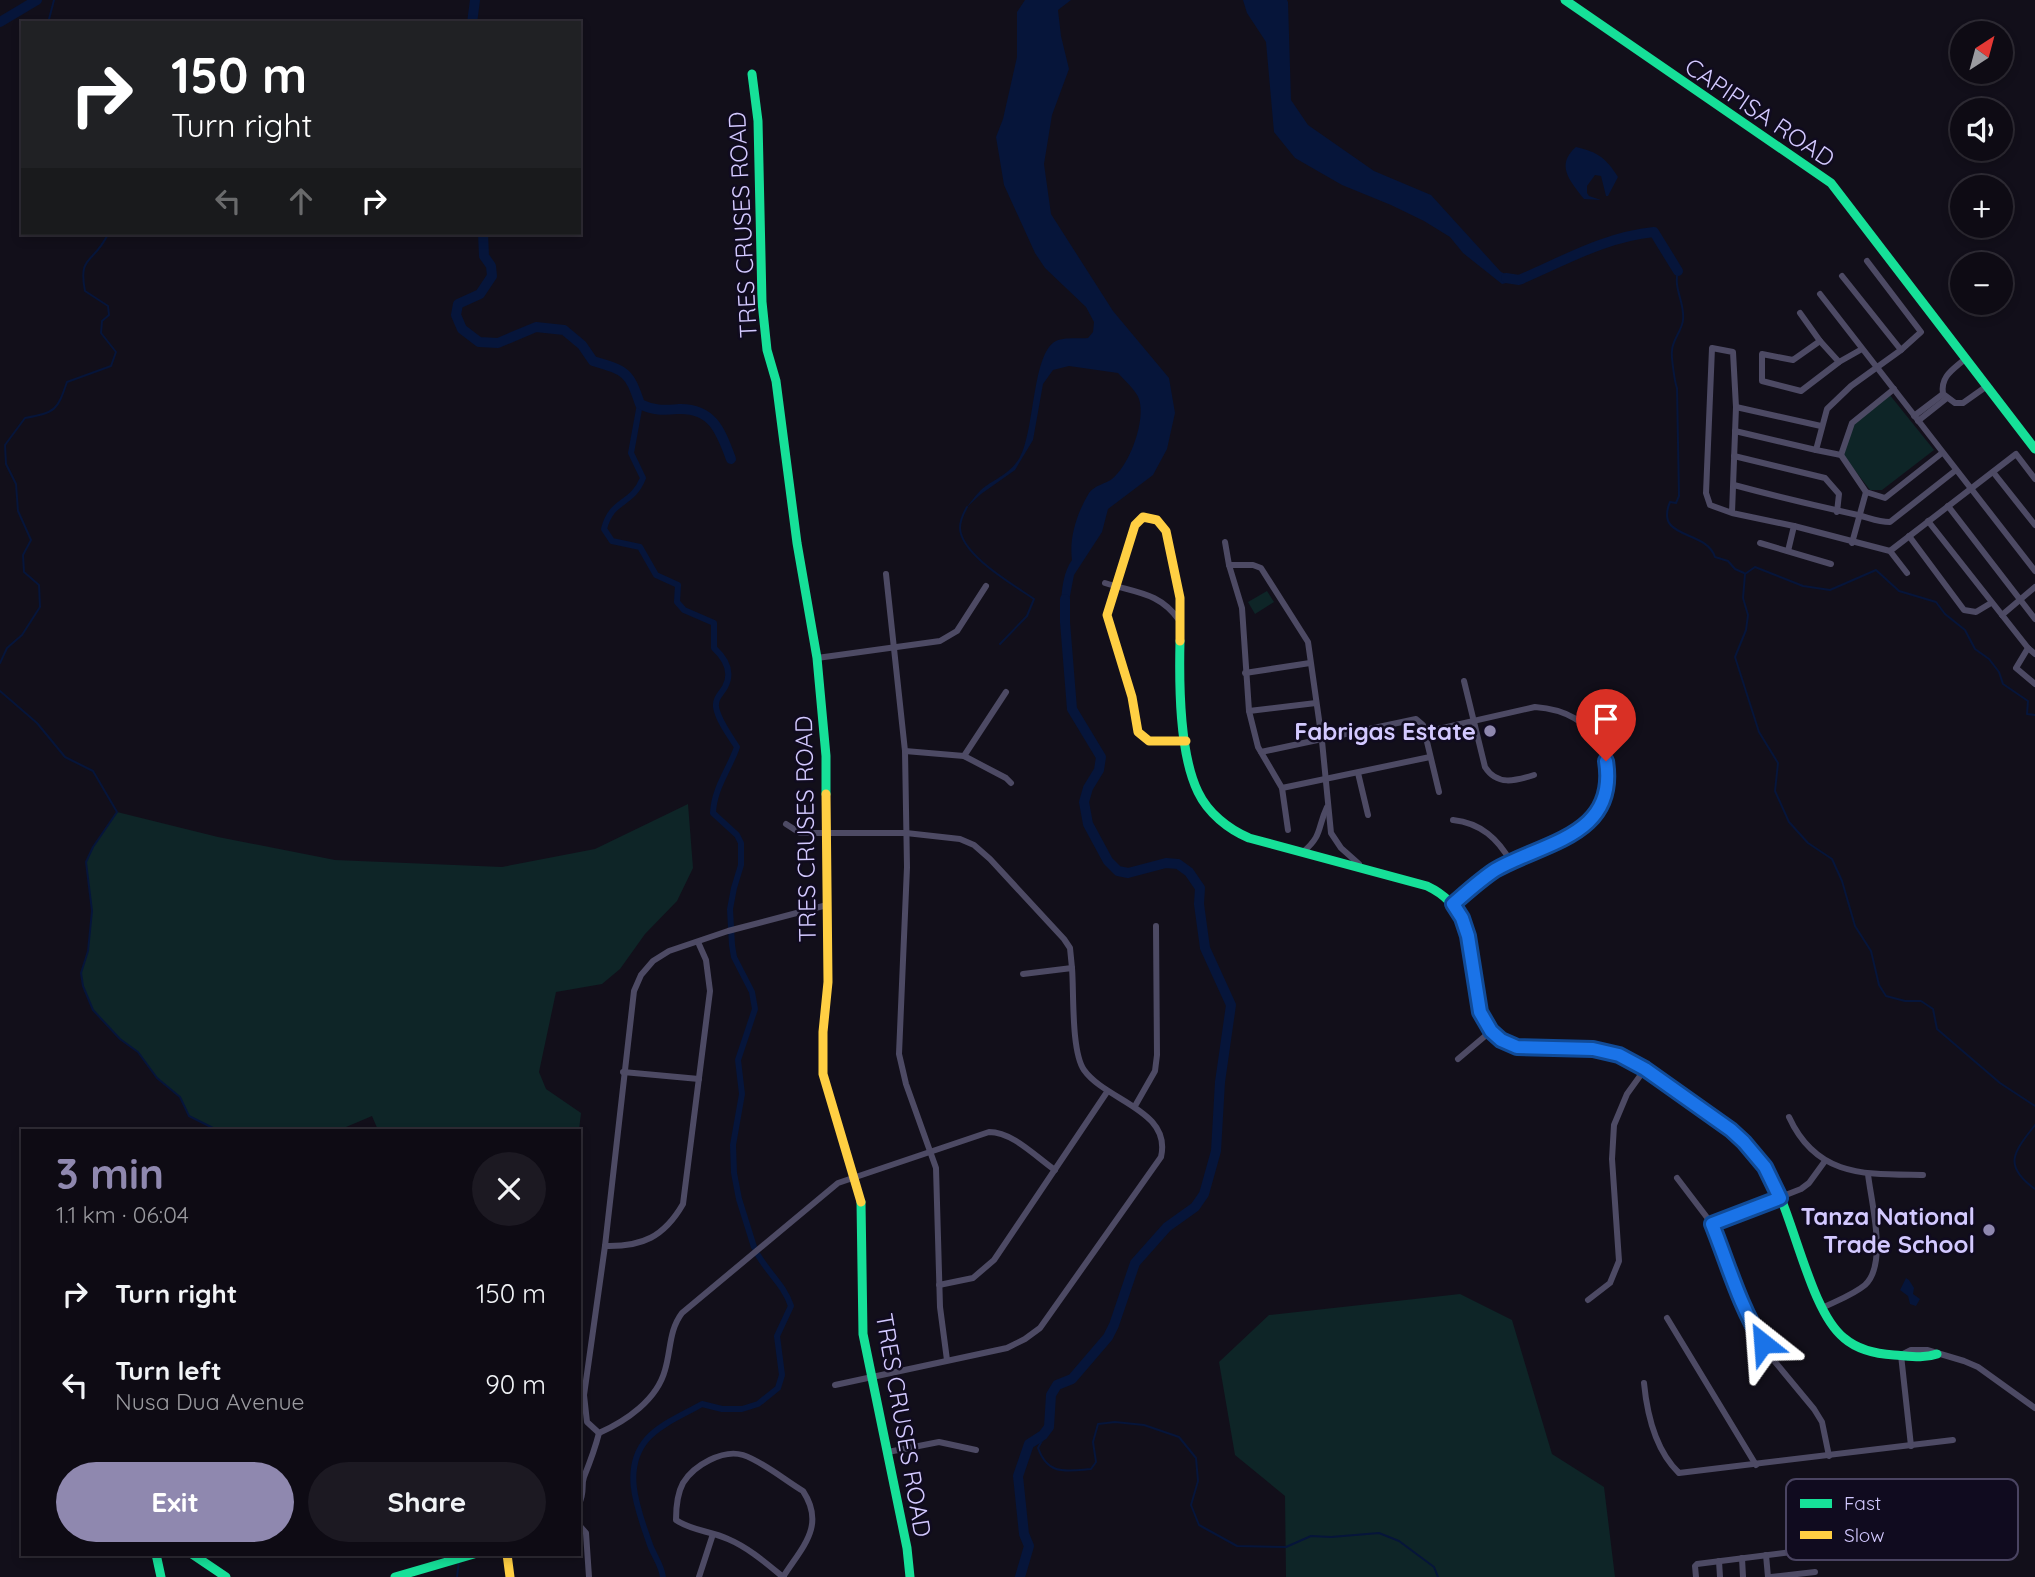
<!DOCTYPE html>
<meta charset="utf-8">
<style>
:root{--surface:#0e0b14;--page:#1c1922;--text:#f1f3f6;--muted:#9b9ba0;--line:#2e2b34;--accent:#8f88af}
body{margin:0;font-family:Quicksand,sans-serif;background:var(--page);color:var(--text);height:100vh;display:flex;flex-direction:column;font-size:26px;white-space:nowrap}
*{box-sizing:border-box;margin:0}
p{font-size:23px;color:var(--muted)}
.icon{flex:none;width:38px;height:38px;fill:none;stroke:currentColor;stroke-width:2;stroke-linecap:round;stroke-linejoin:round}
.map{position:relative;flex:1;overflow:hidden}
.details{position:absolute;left:21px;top:1129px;width:560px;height:427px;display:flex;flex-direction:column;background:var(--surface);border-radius:0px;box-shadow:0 4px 10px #0003,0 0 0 2px var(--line)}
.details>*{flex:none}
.banner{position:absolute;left:21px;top:21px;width:560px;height:214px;border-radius:0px;box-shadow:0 4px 10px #0003,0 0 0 2px var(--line);background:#202124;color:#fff;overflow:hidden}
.needle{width:46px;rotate:36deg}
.controls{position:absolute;left:1950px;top:21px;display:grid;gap:14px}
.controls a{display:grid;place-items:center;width:63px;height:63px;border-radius:50%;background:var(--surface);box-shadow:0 4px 10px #0003,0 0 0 2px var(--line);font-size:35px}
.pin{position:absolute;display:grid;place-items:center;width:60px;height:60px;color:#fff;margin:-72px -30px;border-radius:50% 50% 50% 0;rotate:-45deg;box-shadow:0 0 7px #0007}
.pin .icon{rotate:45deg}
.me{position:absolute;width:77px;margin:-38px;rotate:332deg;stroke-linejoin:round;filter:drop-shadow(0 0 5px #0008)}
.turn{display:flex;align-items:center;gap:24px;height:147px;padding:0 35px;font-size:32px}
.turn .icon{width:91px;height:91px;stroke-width:2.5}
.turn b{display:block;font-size:49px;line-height:60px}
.lanes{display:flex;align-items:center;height:66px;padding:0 35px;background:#0003;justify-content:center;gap:35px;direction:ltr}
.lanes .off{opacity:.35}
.round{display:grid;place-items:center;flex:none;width:74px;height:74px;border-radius:37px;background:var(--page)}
.head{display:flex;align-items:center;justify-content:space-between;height:119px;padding:0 35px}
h1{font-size:42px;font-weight:700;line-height:52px;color:var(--accent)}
.button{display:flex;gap:14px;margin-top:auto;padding:14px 35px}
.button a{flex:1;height:80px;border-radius:42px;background:var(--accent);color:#fff;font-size:28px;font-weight:700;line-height:80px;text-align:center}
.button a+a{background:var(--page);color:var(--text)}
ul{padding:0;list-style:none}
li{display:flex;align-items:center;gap:21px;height:91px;padding:0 35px}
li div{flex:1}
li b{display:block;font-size:26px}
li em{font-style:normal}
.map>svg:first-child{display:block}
.green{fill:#0e2527}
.water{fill:#06153a}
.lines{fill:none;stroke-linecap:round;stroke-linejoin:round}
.stream{stroke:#06153a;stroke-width:2}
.canal{stroke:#06153a;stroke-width:6}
.river{stroke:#06153a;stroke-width:10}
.street{stroke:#4d4a64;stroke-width:6}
.fast{stroke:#16e098;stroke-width:9}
.slow{stroke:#ffcf43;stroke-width:9}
.route-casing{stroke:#114b97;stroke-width:18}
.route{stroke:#1a73e8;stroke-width:12}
.poi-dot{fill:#8f88af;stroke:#100b1f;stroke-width:2.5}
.labels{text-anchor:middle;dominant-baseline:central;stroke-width:5;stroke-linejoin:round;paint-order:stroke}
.street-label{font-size:24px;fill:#d3c9ff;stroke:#100b1f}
.poi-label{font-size:24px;font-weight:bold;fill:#d3c9ff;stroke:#100b1f;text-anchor:end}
.key{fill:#100b1f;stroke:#4a4462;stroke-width:2}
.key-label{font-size:19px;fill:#d3c9ff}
</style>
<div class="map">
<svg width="2035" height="1577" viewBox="0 0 2035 1577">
<rect width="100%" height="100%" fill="#120f1a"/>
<g class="green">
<path d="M 1889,394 L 1934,450 L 1882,490 L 1870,490 L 1843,455 L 1852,426 Z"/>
<path d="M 1267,591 L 1274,602 L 1255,614 L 1248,602 Z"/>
<path d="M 688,804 L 693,868 L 677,901 L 645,934 L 620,969 L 602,984 L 556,992 L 539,1072 L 546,1089 L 581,1113 L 579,1130 L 378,1130 L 372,1116 L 339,1130 L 217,1130 L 189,1116 L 180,1097 L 157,1078 L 138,1052 L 120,1039 L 93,1010 L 84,990 L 81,973 L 88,951 L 92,911 L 86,862 L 93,847 L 117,812 L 218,837 L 335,860 L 502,867 L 595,849 Z"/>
<path d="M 1460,1294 L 1512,1320 L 1552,1454 L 1604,1487 L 1615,1577 L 1286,1577 L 1285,1496 L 1235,1455 L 1219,1362 L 1269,1315 Z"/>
</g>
<g class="water">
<path d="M 1025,0 L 1071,0 L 1058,10 L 1061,36 L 1069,69 L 1052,115 L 1044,164 L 1051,214 L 1113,311 L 1169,378 L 1175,413 L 1167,449 L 1153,475 L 1108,509 L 1102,532 L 1074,575 L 1065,622 L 1072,709 C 1067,671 1050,590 1072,560 C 1069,537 1077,513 1089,493 C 1095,485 1105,484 1112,479 C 1130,465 1146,420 1139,399 C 1136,390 1124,380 1118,373 L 1069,366 L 1053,370 L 1043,384 L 1033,440 L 1015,470 L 981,494 L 966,508 C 970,503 975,496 980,491 C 994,478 1009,476 1020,457 C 1035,430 1032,353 1056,341 C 1064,337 1079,339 1088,338 L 1093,332 L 1094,322 L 1086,307 L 1045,268 L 1035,253 L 1004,185 L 996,137 L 1003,119 L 1017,57 L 1017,12 Z"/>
<path d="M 1243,0 L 1287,0 L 1288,2 L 1291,100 L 1308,125 L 1374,171 L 1431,195 L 1501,272 L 1519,280 L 1502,284 L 1463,253 L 1450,237 L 1424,221 L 1391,205 L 1342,185 L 1295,158 L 1274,132 L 1266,42 L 1247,13 Z"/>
<path d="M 1576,147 C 1598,152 1606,158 1618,177 L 1608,196 L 1606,196 L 1601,176 L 1595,175 L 1587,186 L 1587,193 L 1589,196 L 1601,200 L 1584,199 C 1570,181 1555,165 1576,147 Z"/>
<path d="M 1906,1278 L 1909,1280 L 1914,1288 L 1913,1294 L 1920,1299 L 1916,1306 L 1910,1304 L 1908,1296 L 1900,1290 Z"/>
</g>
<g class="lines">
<g class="stream">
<path d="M 48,23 L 54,0"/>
<path d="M 1678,271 C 1673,289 1685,302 1683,320 C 1682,331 1672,340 1672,351 C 1671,356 1675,384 1677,388 L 1679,496 L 1676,503 L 1670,502 C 1654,540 1706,529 1715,557 L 1728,561 L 1735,569 L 1744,573"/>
<path d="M 967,507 C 963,514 960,521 960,528 C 961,555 1014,585 1034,599 L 1027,616 L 1000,644"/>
<path d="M 1745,574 L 1743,598 L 1748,615 L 1746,630 L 1735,657 L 1759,732 L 1778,763 L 1775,791 L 1789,822 L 1808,843 L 1832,859 L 1842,881 L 1855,926 L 1871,951 L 1879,985 L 1886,996 L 1905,1001 L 1921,1001 L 1933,1009 L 1937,1029 L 2000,1083 L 2035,1106"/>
<path d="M 1745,574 L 1755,567 L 1803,586 L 1830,590 L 1876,570 L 1899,591 L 1936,602 L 1945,614 L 1965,630 L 1975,649 L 1989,659 L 1999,672 L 2003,684 L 2028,701 L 2027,714 L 2035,715"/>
<path d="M 0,663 L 7,648 L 22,635 L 40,607 L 39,585 L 24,572 L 23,555 L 31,540 L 18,511 L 16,484 L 6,464 L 5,445 L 25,418 C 56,412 57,411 67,382 L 111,366 L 116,352 L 101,333 L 102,321 L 109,315 L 108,306 L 85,291 C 78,255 93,264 107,236 L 106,233"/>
<path d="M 0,691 L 37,723 L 65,757 L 93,771 L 117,812 L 93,847 L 86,862 L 92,911 L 88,951 L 81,973 L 83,986 L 93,1010 L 120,1039 L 138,1052 L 157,1078 L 180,1097 L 189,1116 L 217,1130"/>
<path d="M 2035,1125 C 2014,1152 2002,1165 2035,1189"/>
<path d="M 1049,1427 L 1038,1448 C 1048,1476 1066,1471 1091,1469 L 1096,1462 L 1093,1442 L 1098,1424 L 1115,1422 L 1144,1425 L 1179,1437 L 1196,1458 L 1198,1481 L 1191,1505 L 1199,1525 L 1237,1546 L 1286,1547 L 1311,1536 L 1331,1537 L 1379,1533 L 1399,1541 L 1434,1567 L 1438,1577"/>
<path d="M 457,1577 L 459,1561"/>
</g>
<g class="canal">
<path d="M 640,404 L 631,453 L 643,478 C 632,506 612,498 604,529 L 612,541 L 640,547 L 656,575 L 678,585 L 677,602 L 684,610 L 714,623 L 714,648 C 726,659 733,672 725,687 C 721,694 715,698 716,707 C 718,720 730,736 737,747 C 729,770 714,788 713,813 L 737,835 L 741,843 L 741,865 L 734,888 L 730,909 L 732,945 L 734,957 L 752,992 L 755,1009 L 738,1060 L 742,1094 L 733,1145 L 734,1173 L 739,1199 L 754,1247"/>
<path d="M 663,1577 C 661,1563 653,1555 649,1542 C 638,1510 621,1469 647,1439 C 660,1424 685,1414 702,1404 L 722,1409 L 742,1409 L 758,1404 L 778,1388 L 782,1375 L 777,1336 L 791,1306 C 784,1285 769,1274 758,1255"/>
</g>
<g class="river">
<path d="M 0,22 L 37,0"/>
<path d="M 472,23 L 475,0"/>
<path d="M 483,233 L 484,256 L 491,266 L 492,276 L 480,294 L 458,304 L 456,315 L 462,329 L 479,342 L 498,343 L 536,327 L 564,330 L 582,345 L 593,361 C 627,371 629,372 640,404 C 654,411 664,410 679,409 C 713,408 721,432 731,459"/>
<path d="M 1506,278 L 1519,280 C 1564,261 1604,237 1654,232 L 1678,271"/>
<path d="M 1020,1577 L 1029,1546 L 1024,1534 L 1018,1476 L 1029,1444 L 1043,1435 L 1049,1427 L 1051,1395 L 1057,1385 L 1072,1379 L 1108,1337 L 1114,1325 L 1135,1263 L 1167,1227 L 1195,1207 L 1204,1194 L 1216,1151 L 1220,1082 L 1231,1005 L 1205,948 L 1199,904 L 1200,888 L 1189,872 L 1178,864 L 1166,863 L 1128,873 L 1118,871 L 1108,861 L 1088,824 L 1084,802 L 1088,788 L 1099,770 L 1101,757 L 1072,709 L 1065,622 L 1065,599"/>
</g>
<g class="street">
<path d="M 1867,261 L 1921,332 L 1901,350 L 1851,386 L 1827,409 L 1816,450 L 1841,455 L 1852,423 L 1894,389"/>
<path d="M 1842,276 L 1901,350"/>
<path d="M 1820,294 L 2035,571"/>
<path d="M 1800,313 L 1820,341 L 1839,362"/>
<path d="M 1820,341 L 1793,360 L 1762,354 L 1762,381 L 1801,391 L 1839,362 L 1862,349"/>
<path d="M 1965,359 C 1954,369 1940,376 1943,394 L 1955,403 L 1963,403 L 1987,386"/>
<path d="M 1736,407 L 1821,426"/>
<path d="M 1914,416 L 1943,394"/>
<path d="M 1918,421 L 1947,398"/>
<path d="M 1735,431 L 1816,450"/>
<path d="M 1841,455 L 1866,492 L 1885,498 L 1942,453"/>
<path d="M 1734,456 L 1825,478 L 1839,494 L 1837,512"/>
<path d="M 1993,472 L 2035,525"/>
<path d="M 1734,485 C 1775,496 1817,506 1858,515 C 1870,518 1878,522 1890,522 L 1956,470"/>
<path d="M 1948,506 L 2035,619"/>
<path d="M 1732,513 L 1736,407 L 1733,352 L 1712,348 L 1706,493 L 1710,505 L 1732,513 L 1794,526 L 1890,551 L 1907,573"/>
<path d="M 1928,521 L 2028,648 L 2035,654"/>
<path d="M 1909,536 L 1964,610 L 1976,612 L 1991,603"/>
<path d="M 1225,542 L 1229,565 L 1242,608 L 1249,711 L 1258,747 L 1282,788 L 1288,830"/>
<path d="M 1760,543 L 1831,564"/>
<path d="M 1852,543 L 1866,492"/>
<path d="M 1788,551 L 1794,526"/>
<path d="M 1890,551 L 2016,454 L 2035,479"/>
<path d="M 1229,565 L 1253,565 L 1261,568 L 1308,642 L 1322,741 L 1331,833 L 1341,848 L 1359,864"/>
<path d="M 886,574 L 905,751 L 907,867 L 899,1054 L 906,1084 L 936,1168 L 940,1307 L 947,1360"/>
<path d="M 1105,583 C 1136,593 1159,592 1179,620"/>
<path d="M 2002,615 L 2035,587"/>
<path d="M 2028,648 L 2016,668 L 2035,684"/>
<path d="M 817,658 L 940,641 L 957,631 L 986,586"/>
<path d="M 1245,673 L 1310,663"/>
<path d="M 1464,681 L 1485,767 C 1497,786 1515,781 1534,775"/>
<path d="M 1249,711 L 1316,703"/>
<path d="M 1425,732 L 1535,707 C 1563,709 1587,720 1601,746 C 1607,760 1609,774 1606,788 C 1595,841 1535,847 1495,871 C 1480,880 1467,892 1453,904"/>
<path d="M 905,751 L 964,756 L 1006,778 L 1011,783"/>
<path d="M 1261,752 L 1416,719 L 1423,725 L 1439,792"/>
<path d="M 964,756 L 1006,692"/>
<path d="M 1358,773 L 1368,815"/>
<path d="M 1282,788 L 1430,757"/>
<path d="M 1453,820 C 1481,823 1498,839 1511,862"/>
<path d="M 786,824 L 800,833 L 906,833 L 960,839 L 974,845 L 990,859 L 1064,939 L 1070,948 L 1072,968"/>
<path d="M 1303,852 C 1323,835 1317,828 1327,807"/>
<path d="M 827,905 L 728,931 L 669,951 L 653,961 L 641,975 L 634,991 L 605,1246 L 584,1395 L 587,1422 L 599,1433 C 626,1421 657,1400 665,1370 C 671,1350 669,1330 682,1313 L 838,1183 L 989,1132 C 1013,1132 1036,1157 1055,1170"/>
<path d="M 1458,1059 L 1491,1031"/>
<path d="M 623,1072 L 699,1079"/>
<path d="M 1135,1106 L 1155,1071 L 1157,1055 L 1156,926"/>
<path d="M 1789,1117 C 1817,1178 1866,1174 1923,1175"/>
<path d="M 1677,1178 L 1712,1224 L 1731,1278 L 1754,1329 L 1771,1357 L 1814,1409 L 1822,1422 L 1829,1456"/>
<path d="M 1712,1224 L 1801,1189 L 1809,1183 L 1825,1161"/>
<path d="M 605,1246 C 642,1247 664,1237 683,1204 L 710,991 L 706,960 L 698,942"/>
<path d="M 939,1285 L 973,1278 L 994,1260 L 1107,1092"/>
<path d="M 1588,1300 L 1610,1283 L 1619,1261 L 1612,1159 L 1614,1125 L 1627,1094 L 1645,1069"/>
<path d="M 1822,1308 C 1836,1301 1853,1295 1865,1285 C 1888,1264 1871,1202 1868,1174"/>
<path d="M 1667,1318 L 1756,1465"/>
<path d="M 1644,1383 C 1647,1414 1655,1450 1679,1473 L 1953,1440"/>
<path d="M 835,1385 L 1007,1348 L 1025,1339 L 1040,1328 L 1161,1157 C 1172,1110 1106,1101 1084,1070 C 1071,1051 1074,992 1072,968 L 1023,974"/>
<path d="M 1911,1446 L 1901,1355 L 1911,1350 L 1927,1350 L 1964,1361 L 1978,1367 L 2035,1408"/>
<path d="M 888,1452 L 939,1442 L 976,1450"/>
<path d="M 579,1504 C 585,1492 581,1485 584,1477 C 590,1462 595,1449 599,1433"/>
<path d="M 579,1525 L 586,1533 L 589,1577"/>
<path d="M 1766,1555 L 1768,1577"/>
<path d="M 1742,1558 L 1743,1577"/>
<path d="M 1719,1561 L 1720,1577"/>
<path d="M 699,1577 L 713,1534"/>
<path d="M 783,1577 C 802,1547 826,1526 803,1491 C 786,1481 762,1461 743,1455 C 723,1449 694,1465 683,1483 C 677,1494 676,1508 676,1520 C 692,1531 711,1531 728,1539 C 749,1548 766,1563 783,1577 L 784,1577"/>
<path d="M 1696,1577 L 1695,1566 L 1697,1564 L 1815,1549"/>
<path d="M 1771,1577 L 1815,1572"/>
</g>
<g class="fast">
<path d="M 1565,0 L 1831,183 L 2035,449"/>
<path d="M 752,74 L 758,121 L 762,302 L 767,350 L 776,381 L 797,543 L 817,658 L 826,756 L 826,794"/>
<path d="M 1180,641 C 1179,684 1179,753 1198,792 C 1208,813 1228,829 1249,838 L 1427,886 C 1444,894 1456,905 1463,923"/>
<path d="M 1695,1104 C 1723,1123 1751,1143 1769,1173 C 1794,1216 1810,1311 1844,1338 C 1858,1350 1877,1354 1894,1355 C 1909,1356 1923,1359 1937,1354"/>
<path d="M 861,1202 L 863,1334 L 907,1548 L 910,1577"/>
<path d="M 156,1554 L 161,1577"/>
<path d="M 192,1554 L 226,1577"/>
<path d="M 395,1577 L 474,1554"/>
</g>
<g class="slow">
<path d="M 1180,641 L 1180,598 L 1166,531 L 1157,520 L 1143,517 L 1135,525 L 1107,615 L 1132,697 L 1138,732 L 1149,741 L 1186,741"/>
<path d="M 826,794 L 828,982 L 823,1032 L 823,1074 L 861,1202"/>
<path d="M 1463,923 C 1476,955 1468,996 1488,1026 C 1513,1065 1579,1040 1618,1055 C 1646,1065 1671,1087 1695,1104"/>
<path d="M 507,1554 L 510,1577"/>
</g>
</g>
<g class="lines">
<defs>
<path id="route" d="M 1606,761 C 1618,836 1544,842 1495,870 C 1480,880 1467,892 1453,904 L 1462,918 L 1468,936 L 1480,1012 L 1491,1031 L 1501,1040 L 1517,1047 L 1593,1049 L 1619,1055 L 1645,1069 L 1731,1130 L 1744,1142 L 1765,1167 L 1780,1198 L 1712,1224 C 1728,1264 1740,1307 1763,1343"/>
</defs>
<use href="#route" class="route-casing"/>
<use href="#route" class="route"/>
</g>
<g class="poi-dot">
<circle cx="1490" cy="731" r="7"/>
<circle cx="1989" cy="1230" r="7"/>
</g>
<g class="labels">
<g class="street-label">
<text transform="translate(1760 112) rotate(34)">CAPIPISA ROAD</text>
<text transform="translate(742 225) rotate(-93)">TRES CRUSES ROAD</text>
<text transform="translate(805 829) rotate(-91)">TRES CRUSES ROAD</text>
<text transform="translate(904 1425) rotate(80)">TRES CRUSES ROAD</text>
</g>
<g class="poi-label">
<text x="1476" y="731">Fabrigas Estate</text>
<text x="1975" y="1216">Tanza National<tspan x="1975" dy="28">Trade School</tspan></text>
</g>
</g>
<rect x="1786" y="1479" width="232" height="81" rx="10" class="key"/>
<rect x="1800" y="1499" width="32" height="9" fill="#16e098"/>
<rect x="1800" y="1531" width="32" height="8" fill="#ffcf43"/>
<g class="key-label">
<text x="1844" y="1510">Fast</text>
<text x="1844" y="1542">Slow</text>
</g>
</svg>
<div class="controls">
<a><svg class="needle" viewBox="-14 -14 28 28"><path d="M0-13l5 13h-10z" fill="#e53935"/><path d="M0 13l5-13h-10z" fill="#9b9ba0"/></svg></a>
<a><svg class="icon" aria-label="sound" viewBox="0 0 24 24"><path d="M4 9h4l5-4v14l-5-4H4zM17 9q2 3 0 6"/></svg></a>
<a>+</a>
<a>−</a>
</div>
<div class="pin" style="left:1606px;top:761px;background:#d93025"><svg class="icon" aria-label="arrive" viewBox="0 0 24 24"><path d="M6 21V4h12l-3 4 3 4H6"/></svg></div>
<svg class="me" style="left:1763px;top:1343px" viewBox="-20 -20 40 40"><path d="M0-17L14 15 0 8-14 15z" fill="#1a73e8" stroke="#fff" stroke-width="4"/></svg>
<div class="banner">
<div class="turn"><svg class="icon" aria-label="right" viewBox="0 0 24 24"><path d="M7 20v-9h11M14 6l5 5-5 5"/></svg><div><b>150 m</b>Turn right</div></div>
<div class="lanes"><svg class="icon off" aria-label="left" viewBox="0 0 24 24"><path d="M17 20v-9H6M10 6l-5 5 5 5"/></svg><svg class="icon off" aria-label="ahead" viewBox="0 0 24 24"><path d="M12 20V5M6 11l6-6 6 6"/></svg><svg class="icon" aria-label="right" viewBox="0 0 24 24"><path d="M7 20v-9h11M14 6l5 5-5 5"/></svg></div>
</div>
<section class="details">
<div class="head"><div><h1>3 min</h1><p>1.1 km · 06:04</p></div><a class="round"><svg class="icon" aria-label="close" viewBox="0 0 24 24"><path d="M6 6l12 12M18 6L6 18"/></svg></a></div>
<ul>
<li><svg class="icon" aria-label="right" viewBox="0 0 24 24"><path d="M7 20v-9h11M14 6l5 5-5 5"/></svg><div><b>Turn right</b></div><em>150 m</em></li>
<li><svg class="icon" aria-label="left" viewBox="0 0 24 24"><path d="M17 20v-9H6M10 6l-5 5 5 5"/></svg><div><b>Turn left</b><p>Nusa Dua Avenue</p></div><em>90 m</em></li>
</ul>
<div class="button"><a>Exit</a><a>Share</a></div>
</section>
</div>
